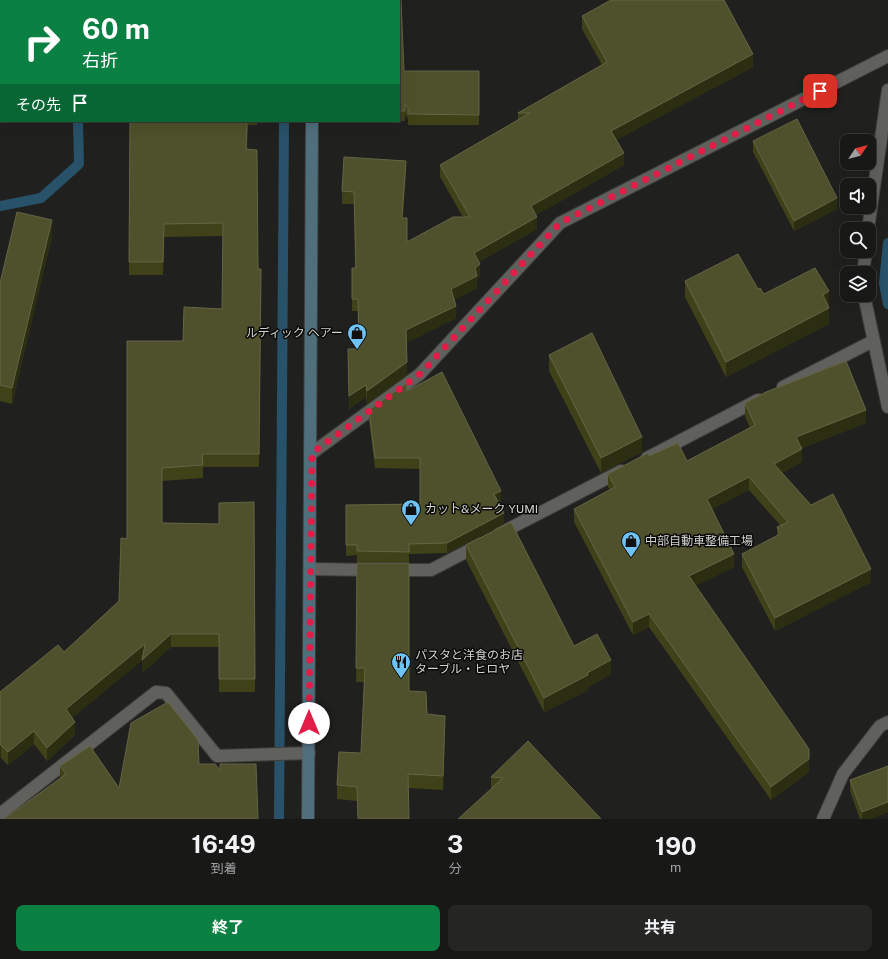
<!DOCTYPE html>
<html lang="ja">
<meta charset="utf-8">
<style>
:root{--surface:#181916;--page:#252623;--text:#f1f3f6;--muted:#9fa0a1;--line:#363835;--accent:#0b8043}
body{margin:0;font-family:"Public Sans","Noto Sans JP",sans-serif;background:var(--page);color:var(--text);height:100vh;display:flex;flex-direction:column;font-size:15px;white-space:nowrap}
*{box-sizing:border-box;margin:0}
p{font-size:13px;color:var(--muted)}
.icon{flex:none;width:22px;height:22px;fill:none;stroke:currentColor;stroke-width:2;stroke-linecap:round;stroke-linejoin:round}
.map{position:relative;height:819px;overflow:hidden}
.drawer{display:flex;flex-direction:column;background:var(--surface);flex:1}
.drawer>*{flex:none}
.hud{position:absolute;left:0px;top:0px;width:400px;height:122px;box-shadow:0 4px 16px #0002,0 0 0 1px var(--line);background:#0b8043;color:#fff;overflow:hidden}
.needle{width:26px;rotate:55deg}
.buttons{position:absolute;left:840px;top:134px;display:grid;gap:8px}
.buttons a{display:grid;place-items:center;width:36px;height:36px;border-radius:8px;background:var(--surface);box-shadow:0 4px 16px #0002,0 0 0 1px var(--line);font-size:20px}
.pin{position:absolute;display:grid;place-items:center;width:34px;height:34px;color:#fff;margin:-17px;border-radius:8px;box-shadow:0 2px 6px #0006}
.me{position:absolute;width:44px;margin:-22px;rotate:0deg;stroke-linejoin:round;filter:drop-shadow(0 0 3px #0008)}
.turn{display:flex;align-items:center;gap:14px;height:84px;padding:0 16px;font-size:18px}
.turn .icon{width:52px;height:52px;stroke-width:2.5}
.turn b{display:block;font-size:28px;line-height:34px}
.then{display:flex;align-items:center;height:38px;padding:0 16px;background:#0003;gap:8px;font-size:15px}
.eta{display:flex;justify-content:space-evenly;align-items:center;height:68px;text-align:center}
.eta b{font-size:24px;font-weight:700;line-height:28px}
.action{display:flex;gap:8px;margin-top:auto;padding:8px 16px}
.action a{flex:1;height:46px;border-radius:8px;background:var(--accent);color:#fff;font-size:16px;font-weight:700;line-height:46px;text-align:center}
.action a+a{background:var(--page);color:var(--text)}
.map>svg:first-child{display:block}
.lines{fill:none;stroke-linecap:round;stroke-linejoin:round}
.stream{stroke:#28526a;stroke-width:10}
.street-casing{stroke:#3e3e3c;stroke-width:14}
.secondary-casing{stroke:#3e3e3c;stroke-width:14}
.street{stroke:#60605d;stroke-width:12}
.secondary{stroke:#506f7d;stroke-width:12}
.wall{fill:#3f4118}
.shaded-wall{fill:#2c2e12}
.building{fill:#4f512c;stroke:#636545}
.route{stroke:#e11d48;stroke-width:7;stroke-dasharray:0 12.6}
.labels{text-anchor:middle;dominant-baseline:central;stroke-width:3;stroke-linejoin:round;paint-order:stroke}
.poi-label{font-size:12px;fill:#d2d2d0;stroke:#0a0a09;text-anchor:start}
</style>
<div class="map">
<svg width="888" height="819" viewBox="0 0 888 819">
<rect width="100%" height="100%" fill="#20211e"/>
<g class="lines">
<g class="stream">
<path d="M 204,1 L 205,0"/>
<path d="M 287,1 L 287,0"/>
<path d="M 0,206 L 41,198 L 79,164 L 78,121"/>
<path d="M 888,243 L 884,283 L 888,304"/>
<path d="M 279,819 L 284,121"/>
</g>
<defs>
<g id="street">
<path d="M 313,1 L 334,0"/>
<path d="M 868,229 L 888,90"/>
<path d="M 863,273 L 866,251"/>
<path d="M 864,295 L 888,407"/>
<path d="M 783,387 L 873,341"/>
<path d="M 312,453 L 420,374 L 560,223 L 888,56"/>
<path d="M 647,458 L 758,400"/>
<path d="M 499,534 L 621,471"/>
<path d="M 310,569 L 372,570"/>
<path d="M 394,570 L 431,570 L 481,544"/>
<path d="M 0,814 L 156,692 L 166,693 L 217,756 L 309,753"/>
<path d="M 823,819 L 843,774 L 880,726 L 888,722"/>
</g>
<g id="secondary">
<path d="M 313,1 L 313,0"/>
<path d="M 308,819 L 312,121"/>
</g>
</defs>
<use href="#street" class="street-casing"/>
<use href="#secondary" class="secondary-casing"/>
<use href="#street" class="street"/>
<use href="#secondary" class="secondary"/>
</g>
<g class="wall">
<path d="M 399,1 L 404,71 L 479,71 L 479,125 L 408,125 L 408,119 L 405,114 L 405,121 L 397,121 L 399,121 Z"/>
<path d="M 582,16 L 753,67 L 616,140 L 624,165 L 536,215 L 537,229 L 479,262 L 480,276 L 477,279 L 477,288 L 454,300 L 456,318 L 406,343 L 407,375 L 367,404 L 366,397 L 349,409 L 348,349 L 358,349 L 358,311 L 352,311 L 352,268 L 355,268 L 354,204 L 342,204 L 342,191 L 406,173 L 402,218 L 407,242 L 463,217 L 440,177 L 440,165 L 518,120 L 518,113 L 602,65 L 582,29 Z"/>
<path d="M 130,121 L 257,121 L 257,125 L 248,125 L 247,149 L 258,269 L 261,269 L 259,467 L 203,467 L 203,478 L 162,481 L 162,523 L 219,524 L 254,502 L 255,692 L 219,692 L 219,647 L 171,647 L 142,673 L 142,660 L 72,718 L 75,735 L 47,761 L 34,744 L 8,765 L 1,758 L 0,758 L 0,692 L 64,652 L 119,601 L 127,539 L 183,341 L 222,309 L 223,236 L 164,237 L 163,275 L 129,275 Z"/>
<path d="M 753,141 L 837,209 L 794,231 L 753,152 Z"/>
<path d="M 52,236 L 12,404 L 0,401 L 0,283 Z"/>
<path d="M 685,281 L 758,289 L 764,294 L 829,307 L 829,324 L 726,377 L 685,297 Z"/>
<path d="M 549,355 L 642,452 L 601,473 L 549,371 Z"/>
<path d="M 407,391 L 501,501 L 499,503 L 504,524 L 447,553 L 409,554 L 409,562 L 357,562 L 357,555 L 346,556 L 346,505 L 420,504 L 420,469 L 375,468 L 369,421 L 369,410 Z"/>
<path d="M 745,403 L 866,423 L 802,448 L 802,462 L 782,473 L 871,582 L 775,631 L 742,567 L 742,554 L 777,536 L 777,527 L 780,525 L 749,490 L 712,509 L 734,567 L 695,586 L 809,772 L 771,800 L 649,627 L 633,635 L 574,522 L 574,509 L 610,490 L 608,487 L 608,474 L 649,456 L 687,461 L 750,428 L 745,416 Z"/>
<path d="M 466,545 L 574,646 L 611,674 L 588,687 L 588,690 L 544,712 L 466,560 Z"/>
<path d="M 357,563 L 409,691 L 427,714 L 445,730 L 443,790 L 408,788 L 357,801 L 337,799 L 337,785 L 361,753 L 364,682 L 356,682 Z"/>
<path d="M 528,741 L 601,819 L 491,789 L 491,777 Z"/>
<path d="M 199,764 L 258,819 L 61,778 L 60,777 L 60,766 L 119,788 Z"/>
<path d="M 888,766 L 888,812 L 871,819 L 860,819 L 850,791 L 850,780 Z"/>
</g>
<g class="shaded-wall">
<path d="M 753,54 L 753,67 L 611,143 L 611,131 Z"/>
<path d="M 624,153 L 624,165 L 531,218 L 531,206 Z"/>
<path d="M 406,161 L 406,173 L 402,231 L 402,218 Z"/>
<path d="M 837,198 L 837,209 L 794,231 L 794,221 Z"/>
<path d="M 537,217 L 537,229 L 474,265 L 474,253 Z"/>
<path d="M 52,220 L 52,236 L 12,404 L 12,388 Z"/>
<path d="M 480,264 L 480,276 L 477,279 L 477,288 L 451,302 L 451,289 Z"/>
<path d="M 829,291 L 829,307 L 823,310 L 823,295 Z"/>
<path d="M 456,306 L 456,318 L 406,343 L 406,330 Z"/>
<path d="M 829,308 L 829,324 L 726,377 L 726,362 Z"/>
<path d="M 407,362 L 407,375 L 367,404 L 367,391 Z"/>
<path d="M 366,385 L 366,397 L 349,409 L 349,396 Z"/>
<path d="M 866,410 L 866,423 L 796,450 L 796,437 Z"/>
<path d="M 642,437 L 642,452 L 601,473 L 601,458 Z"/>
<path d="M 802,449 L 802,462 L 774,477 L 774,464 Z"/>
<path d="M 749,477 L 749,490 L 707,512 L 707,499 Z"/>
<path d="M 501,491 L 501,501 L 494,505 L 494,494 Z"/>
<path d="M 504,513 L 504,524 L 447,553 L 447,543 Z"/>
<path d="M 734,554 L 734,567 L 689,589 L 689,576 Z"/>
<path d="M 871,569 L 871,582 L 775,631 L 775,618 Z"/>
<path d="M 649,614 L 649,627 L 633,635 L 633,622 Z"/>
<path d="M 171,634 L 171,647 L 142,673 L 142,660 L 145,658 L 66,723 L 66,709 L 145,644 Z"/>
<path d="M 611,660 L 611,674 L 588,687 L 588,690 L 544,712 L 544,698 Z"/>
<path d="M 445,716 L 445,730 L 443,790 L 443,776 Z"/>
<path d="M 75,722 L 75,735 L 47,761 L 47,748 Z"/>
<path d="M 34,731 L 34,744 L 8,765 L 8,752 Z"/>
<rect x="0" y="745" width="1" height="13"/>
<path d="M 809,759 L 809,772 L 771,800 L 771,787 Z"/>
<path d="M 888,802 L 888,812 L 871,819 L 862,819 L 862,812 Z"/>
</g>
<g class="building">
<rect x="45" y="0" width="51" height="1"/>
<path d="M 385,0 L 401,0 L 404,71 L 479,71 L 479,115 L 408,114 L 408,108 L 405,104 L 405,111 L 399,111 L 399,1 L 361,1 Z"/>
<path d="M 611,0 L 724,0 L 753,54 L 611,131 L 624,153 L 531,206 L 537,217 L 474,253 L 480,264 L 475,268 L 477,276 L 451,289 L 456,306 L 406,330 L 407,362 L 367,391 L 366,385 L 349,396 L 348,349 L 359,349 L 358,299 L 352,299 L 352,268 L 356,268 L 354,192 L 342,191 L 344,157 L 406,161 L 402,218 L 407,218 L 407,242 L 453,217 L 470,217 L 440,165 L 530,113 L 518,113 L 607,62 L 582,16 Z"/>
<path d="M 797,119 L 837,198 L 794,221 L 753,141 Z"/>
<path d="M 130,121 L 247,121 L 246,149 L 257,150 L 258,269 L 261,269 L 259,454 L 202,454 L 203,465 L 162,468 L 162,523 L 219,524 L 219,503 L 254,502 L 255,679 L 219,679 L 219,634 L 171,634 L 142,660 L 145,644 L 66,709 L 75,722 L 47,748 L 34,731 L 8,752 L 1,745 L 0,745 L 0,692 L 58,645 L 64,652 L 119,601 L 121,538 L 127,539 L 127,341 L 183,341 L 184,307 L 222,309 L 223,223 L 164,224 L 163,262 L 129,262 Z"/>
<path d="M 17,212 L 52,220 L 12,388 L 0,385 L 0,283 Z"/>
<path d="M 738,254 L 758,289 L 760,288 L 764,294 L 815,268 L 829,291 L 823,295 L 829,308 L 726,362 L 685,281 Z"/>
<path d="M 592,333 L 642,437 L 601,458 L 549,355 Z"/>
<path d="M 846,361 L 866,410 L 796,437 L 802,449 L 774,464 L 811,505 L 833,494 L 871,569 L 775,618 L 742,554 L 780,534 L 777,527 L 788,522 L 749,477 L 707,499 L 734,554 L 689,576 L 809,749 L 809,759 L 771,787 L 649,614 L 633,622 L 574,509 L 615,487 L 608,474 L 648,453 L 649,456 L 678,443 L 687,461 L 755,425 L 745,403 L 766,392 Z"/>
<path d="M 442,372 L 501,491 L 494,494 L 504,513 L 447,543 L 409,544 L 409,552 L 357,551 L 357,545 L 346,545 L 346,505 L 420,504 L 420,458 L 375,458 L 369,410 L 407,383 L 407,391 Z"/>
<path d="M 511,522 L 574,646 L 597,634 L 611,660 L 587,673 L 588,675 L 544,698 L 466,545 Z"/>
<path d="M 357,563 L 409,563 L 409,691 L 426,692 L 427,714 L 445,716 L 443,776 L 408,774 L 409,819 L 358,819 L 357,787 L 337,785 L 339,752 L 361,753 L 365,668 L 356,668 Z"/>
<path d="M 168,702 L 198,740 L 199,764 L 215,764 L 220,770 L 220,764 L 256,764 L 258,819 L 4,819 L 66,774 L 60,766 L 90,746 L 119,788 L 131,723 Z"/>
<path d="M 528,741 L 601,819 L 458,819 L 503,778 L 491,777 Z"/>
<path d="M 888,766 L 888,802 L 862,812 L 850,780 Z"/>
</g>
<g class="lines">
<path class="route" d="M 309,723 L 312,453 L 420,374 L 560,223 L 820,91"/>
</g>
<defs>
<symbol id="shop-pin" viewBox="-11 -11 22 30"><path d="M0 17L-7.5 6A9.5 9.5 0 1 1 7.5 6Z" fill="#6fc2f4" stroke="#0a0a09"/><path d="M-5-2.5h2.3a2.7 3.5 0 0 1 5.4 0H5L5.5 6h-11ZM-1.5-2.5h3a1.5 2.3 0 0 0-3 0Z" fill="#111"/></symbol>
<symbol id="restaurant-pin" viewBox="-11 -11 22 30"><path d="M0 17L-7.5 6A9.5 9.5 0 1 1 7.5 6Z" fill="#6fc2f4" stroke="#0a0a09"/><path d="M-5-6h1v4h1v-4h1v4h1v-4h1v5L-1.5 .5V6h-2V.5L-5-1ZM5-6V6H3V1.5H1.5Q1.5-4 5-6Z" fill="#111"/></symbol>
</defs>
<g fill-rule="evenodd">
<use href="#shop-pin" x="346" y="322" width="22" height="30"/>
<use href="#shop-pin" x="400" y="498" width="22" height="30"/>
<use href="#shop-pin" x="620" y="530" width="22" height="30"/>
<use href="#restaurant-pin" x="390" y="651" width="22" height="30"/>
</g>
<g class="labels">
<g class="poi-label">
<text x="343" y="333" text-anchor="end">ルディック ヘアー</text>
<text x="425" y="509">カット&amp;メーク YUMI</text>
<text x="645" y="541">中部自動車整備工場</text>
<text x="415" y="655">パスタと洋食のお店<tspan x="415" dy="14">ターブル・ヒロヤ</tspan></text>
</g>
</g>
</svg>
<div class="buttons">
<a><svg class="needle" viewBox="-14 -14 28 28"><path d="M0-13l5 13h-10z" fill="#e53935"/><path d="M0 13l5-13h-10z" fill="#9fa0a1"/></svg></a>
<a><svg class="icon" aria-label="sound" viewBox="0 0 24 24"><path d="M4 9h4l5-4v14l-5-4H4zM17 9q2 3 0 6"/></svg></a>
<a><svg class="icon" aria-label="search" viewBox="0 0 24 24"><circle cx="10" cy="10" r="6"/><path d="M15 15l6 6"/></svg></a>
<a><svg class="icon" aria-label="layers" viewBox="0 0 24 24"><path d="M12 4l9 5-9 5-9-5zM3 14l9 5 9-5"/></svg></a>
</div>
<div class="pin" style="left:820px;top:91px;background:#d93025"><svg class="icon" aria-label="arrive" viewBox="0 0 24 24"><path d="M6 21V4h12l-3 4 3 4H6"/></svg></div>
<svg class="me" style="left:309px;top:723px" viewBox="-20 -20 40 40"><circle r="19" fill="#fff"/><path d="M0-13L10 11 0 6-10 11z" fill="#e11d48"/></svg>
<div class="hud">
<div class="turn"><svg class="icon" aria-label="right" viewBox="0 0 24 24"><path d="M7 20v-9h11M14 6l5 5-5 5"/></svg><div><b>60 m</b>右折</div></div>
<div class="then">その先<svg class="icon" aria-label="arrive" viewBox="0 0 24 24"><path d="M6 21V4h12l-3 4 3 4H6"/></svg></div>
</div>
</div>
<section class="drawer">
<div class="eta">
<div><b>16:49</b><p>到着</p></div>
<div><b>3</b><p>分</p></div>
<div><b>190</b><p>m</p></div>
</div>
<div class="action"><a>終了</a><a>共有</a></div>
</section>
